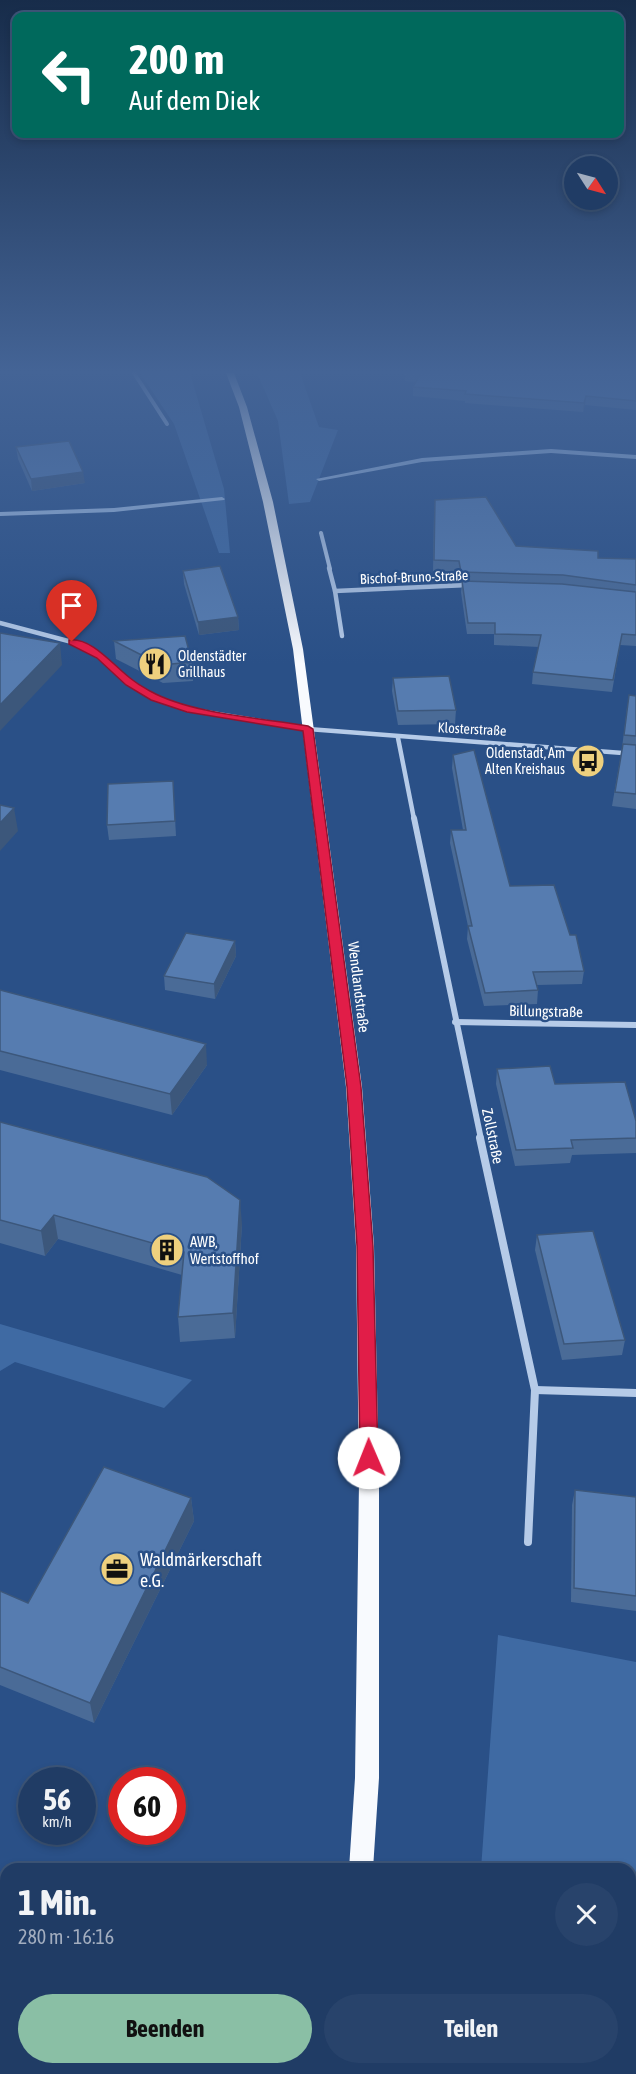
<!DOCTYPE html>
<html lang="de">
<meta charset="utf-8">
<style>
:root{--surface:#203c65;--page:#28436b;--text:#f1f3f6;--muted:#a2adbf;--line:#3d5679;--accent:#8abfa5}
body{margin:0;font-family:"Asap Condensed",sans-serif;background:var(--page);color:var(--text);height:100vh;display:flex;flex-direction:column;font-size:22px;white-space:nowrap}
*{box-sizing:border-box;margin:0}
p{font-size:20px;color:var(--muted)}
.icon{flex:none;width:33px;height:33px;fill:none;stroke:currentColor;stroke-width:2;stroke-linecap:round;stroke-linejoin:round}
.map{position:relative;flex:1;overflow:hidden}
.side{position:absolute;left:0px;top:1863px;width:636px;height:212px;display:flex;flex-direction:column;background:var(--surface);border-radius:18px 18px 0 0;box-shadow:0 3px 9px #0003,0 0 0 2px var(--line)}
.side>*{flex:none}
.banner{position:absolute;left:12px;top:12px;width:612px;height:126px;border-radius:12px;box-shadow:0 3px 9px #0003,0 0 0 2px var(--line);background:#00695c;color:#fff;overflow:hidden}
.needle{width:39px;rotate:126deg}
.fabs{position:absolute;left:564px;top:156px;display:grid;gap:12px}
.fabs a{display:grid;place-items:center;width:54px;height:54px;border-radius:50%;background:var(--surface);box-shadow:0 3px 9px #0003,0 0 0 2px var(--line);font-size:30px}
.speed{position:absolute;left:18px;top:1767px;display:flex;gap:12px;font-size:30px;font-weight:700;text-align:center}
.speed>*{display:grid;place-content:center;width:78px;height:78px;border-radius:50%;background:var(--surface);box-shadow:0 3px 9px #0003,0 0 0 2px var(--line);line-height:1}
.speed small{font-size:15px;font-weight:400}
.speed .limit{border:9px solid #d22;background:#fff;color:#111}
.pin{position:absolute;display:grid;place-items:center;width:51px;height:51px;color:#fff;margin:-62px -26px;border-radius:50% 50% 50% 0;rotate:-45deg;box-shadow:0 0 6px #0007}
.pin .icon{rotate:45deg}
.me{position:absolute;width:66px;margin:-33px;rotate:359deg;stroke-linejoin:round;filter:drop-shadow(0 0 4px #0008)}
.turn{display:flex;align-items:center;gap:21px;height:126px;padding:0 18px;font-size:27px}
.turn .icon{width:78px;height:78px;stroke-width:2.5}
.turn b{display:block;font-size:42px;line-height:51px}
.round{display:grid;place-items:center;flex:none;width:63px;height:63px;border-radius:32px;background:var(--page)}
.headline{display:flex;align-items:center;justify-content:space-between;height:102px;padding:0 18px}
h1{font-size:36px;font-weight:700;line-height:45px}
.cta{display:flex;gap:12px;margin-top:auto;padding:12px 18px}
.cta a{flex:1;height:69px;border-radius:36px;background:var(--accent);color:#111;font-size:24px;font-weight:700;line-height:69px;text-align:center}
.cta a+a{background:var(--page);color:var(--text)}
.map>svg:first-child{display:block}
.green{fill:#3f6aa3}
.lines{fill:none;stroke-linecap:round;stroke-linejoin:round}
.stream{fill:#abc6e8;fill-rule:evenodd}
.street-far3{stroke:#b6cbe8;stroke-width:4}
.street-far2{stroke:#b6cbe8;stroke-width:4.5}
.street-far1{stroke:#b6cbe8;stroke-width:6}
.street{stroke:#b6cbe8;stroke-width:8}
.primary{fill:#f8fafe;fill-rule:evenodd}
.wall{fill:#4a6b97}
.shaded-wall{fill:#3c577b}
.building{fill:#567cb0;stroke:#3c577b;stroke-width:1.5}
.route{fill:#e11d48;stroke:#92132f;stroke-width:1.5}
.labels{text-anchor:middle;dominant-baseline:central;stroke-width:5;stroke-linejoin:round;paint-order:stroke}
.far-street-label{font-size:14px;fill:#fff;stroke:#2a5087}
.far-poi-label{font-size:14px;fill:#fff;stroke:#2a5087;text-anchor:start}
.street-label{font-size:15px;fill:#fff;stroke:#2a5087}
.poi-label{font-size:15px;fill:#fff;stroke:#2a5087;text-anchor:start}
.near-poi-label{font-size:18px;fill:#fff;stroke:#2a5087;text-anchor:start}
</style>
<div class="map">
<svg width="636" height="2074" viewBox="0 0 636 2074">
<rect width="100%" height="100%" fill="#2a5087"/>
<g class="green">
<path d="M 140,373 L 190,373 L 224,489 L 230,553 L 219,553 L 174,424 Z"/>
<path d="M 257,373 L 300,373 L 319,427 L 338,430 L 310,502 L 289,504 L 278,421 Z"/>
<path d="M 0,1324 L 192,1380 L 164,1408 L 15,1362 L 0,1371 Z"/>
<path d="M 498,1635 L 636,1662 L 636,2074 L 466,2074 L 467,2068 L 630,2068 L 630,1869 L 481,1869 Z"/>
</g>
<g class="lines">
<g class="stream">
<path d="M 551,449 L 636,455 L 636,459 L 551,453 L 422,462 L 319,481 L 316,479 L 422,458 Z"/>
<path d="M 222,497 L 225,499 L 224,500 L 114,512 L 0,516 L 0,512 L 114,508 Z"/>
</g>
<g class="street-far3">
<path d="M 134,373 L 167,424"/>
<path d="M 321,533 L 330,569"/>
</g>
<g class="street-far2">
<path d="M 329,568 L 335,591 L 468,585"/>
<path d="M 335,591 L 342,636"/>
<path d="M 0,623 L 72,642 L 100,656 L 129,683 L 155,697 L 187,709 L 308,729 L 636,754"/>
<path d="M 398,738 L 414,819"/>
</g>
<g class="street-far1">
<path d="M 414,818 L 481,1139"/>
<path d="M 455,1022 L 636,1025"/>
</g>
<g class="street">
<path d="M 480,1138 L 535,1390 L 528,1542"/>
<path d="M 535,1390 L 636,1393"/>
</g>
<g class="primary">
<path d="M 226,373 L 234,373 L 247,407 L 273,502 L 303,649 L 362,1087 L 374,1246 L 379,1481 L 379,1778 L 373,1869 L 349,1869 L 355,1778 L 359,1481 L 356,1246 L 346,1087 L 293,649 L 263,502 L 239,407 Z"/>
<path d="M 336,2068 L 362,2068 L 361,2074 L 335,2074 Z"/>
</g>
</g>
<g class="wall">
<path d="M 405,373 L 636,373 L 636,410 L 585,405 L 583,412 L 465,403 L 465,401 L 413,396 L 413,387 L 416,382 L 405,381 Z"/>
<path d="M 16,447 L 85,483 L 32,491 L 18,459 Z"/>
<path d="M 434,510 L 516,546 L 598,558 L 636,559 L 636,646 L 620,645 L 612,692 L 532,684 L 533,672 L 539,647 L 494,645 L 494,634 L 467,634 L 461,592 L 462,583 L 460,583 L 458,572 L 433,571 Z"/>
<path d="M 183,571 L 238,617 L 239,630 L 199,635 L 184,584 Z"/>
<path d="M 114,641 L 192,662 L 193,681 L 163,683 L 116,659 Z"/>
<path d="M 393,678 L 456,710 L 455,724 L 398,725 L 392,691 Z"/>
<path d="M 636,696 L 636,809 L 612,806 L 622,748 L 627,708 Z"/>
<path d="M 453,755 L 510,886 L 570,935 L 584,971 L 582,984 L 537,985 L 538,990 L 537,1004 L 484,1006 L 467,939 L 468,926 L 450,843 L 451,830 L 463,830 L 452,768 Z"/>
<path d="M 173,781 L 176,836 L 109,840 L 107,825 Z"/>
<path d="M 235,941 L 236,956 L 215,999 L 165,990 L 164,976 Z"/>
<path d="M 0,990 L 207,1065 L 172,1115 L 0,1070 Z"/>
<path d="M 497,1069 L 555,1084 L 636,1121 L 636,1153 L 572,1155 L 570,1163 L 515,1166 L 496,1084 Z"/>
<path d="M 0,1122 L 242,1224 L 235,1338 L 180,1342 L 178,1317 L 182,1275 L 58,1239 L 45,1256 L 0,1243 Z"/>
<path d="M 537,1235 L 625,1340 L 622,1355 L 562,1360 L 535,1250 Z"/>
<path d="M 575,1490 L 636,1497 L 636,1611 L 571,1602 L 572,1505 Z"/>
<path d="M 191,1498 L 194,1521 L 94,1723 L 0,1685 L 0,1591 L 28,1603 Z"/>
</g>
<g class="shaded-wall">
<path d="M 29,373 L 45,373 L 29,376 Z"/>
<path d="M 586,396 L 585,405 L 583,412 L 584,403 Z"/>
<path d="M 83,472 L 85,483 L 32,491 L 31,479 Z"/>
<path d="M 238,617 L 239,630 L 199,635 L 198,622 Z"/>
<path d="M 60,643 L 62,665 L 0,731 L 0,705 Z"/>
<path d="M 14,808 L 18,831 L 0,851 L 0,823 Z"/>
<path d="M 235,941 L 236,956 L 215,999 L 214,984 Z"/>
<path d="M 206,1044 L 207,1065 L 172,1115 L 170,1094 Z"/>
<path d="M 240,1200 L 242,1224 L 235,1338 L 233,1313 Z"/>
<path d="M 54,1215 L 58,1239 L 45,1256 L 41,1231 Z"/>
<path d="M 191,1498 L 194,1521 L 94,1723 L 90,1703 Z"/>
</g>
<g class="building">
<path d="M 421,373 L 636,373 L 636,401 L 586,396 L 584,403 L 465,394 L 466,391 L 413,387 Z"/>
<path d="M 69,441 L 83,472 L 31,479 L 16,447 Z"/>
<path d="M 486,497 L 516,546 L 598,551 L 598,558 L 636,559 L 636,585 L 563,575 L 461,572 L 459,561 L 434,560 L 435,500 Z"/>
<path d="M 220,566 L 238,617 L 198,622 L 183,571 Z"/>
<path d="M 462,581 L 562,584 L 636,592 L 636,635 L 622,634 L 613,680 L 533,672 L 541,635 L 495,634 L 495,623 L 468,623 Z"/>
<path d="M 0,633 L 60,643 L 0,705 Z"/>
<path d="M 185,636 L 192,662 L 161,665 L 114,641 Z"/>
<path d="M 449,676 L 456,710 L 398,711 L 393,678 Z"/>
<path d="M 629,695 L 636,696 L 636,736 L 624,735 Z"/>
<path d="M 623,744 L 636,745 L 636,794 L 615,792 Z"/>
<path d="M 474,750 L 510,886 L 554,885 L 570,935 L 576,935 L 584,971 L 533,972 L 538,990 L 485,993 L 468,926 L 472,926 L 451,830 L 466,830 L 453,755 Z"/>
<path d="M 173,781 L 175,821 L 107,825 L 108,784 Z"/>
<path d="M 0,805 L 14,808 L 0,823 Z"/>
<path d="M 186,933 L 235,941 L 214,984 L 164,976 Z"/>
<path d="M 0,990 L 206,1044 L 170,1094 L 0,1051 Z"/>
<path d="M 550,1066 L 555,1084 L 625,1082 L 636,1121 L 636,1138 L 571,1140 L 573,1148 L 516,1150 L 497,1069 Z"/>
<path d="M 0,1122 L 207,1177 L 240,1200 L 233,1313 L 178,1317 L 184,1252 L 54,1215 L 41,1231 L 0,1220 Z"/>
<path d="M 593,1231 L 625,1340 L 564,1344 L 537,1235 Z"/>
<path d="M 104,1467 L 191,1498 L 90,1703 L 0,1667 L 0,1591 L 28,1603 Z"/>
<path d="M 575,1490 L 636,1497 L 636,1596 L 574,1588 Z"/>
</g>
<linearGradient id="sky" x2="0" y2="1"><stop stop-color="#172c4a"/><stop offset="0.56" stop-color="#446496"/><stop offset="1" stop-color="#446496" stop-opacity="0"/></linearGradient>
<rect width="636" height="664" fill="url(#sky)"/>
<path class="route" d="M 69,640 C 93,637 116,669 134,681 C 139,685 145,688 150,691 C 191,714 261,718 308,726 L 313,729 L 361,1087 L 373,1246 L 378,1458 L 375,1463 L 369,1466 L 362,1463 L 360,1458 L 357,1246 L 347,1087 L 303,731 L 187,712 L 151,700 L 126,685 L 97,658 L 69,644 Z"/>
<defs>
<symbol id="restaurant-disc" viewBox="-11 -11 22 22"><circle r="9.5" fill="#eed07e" stroke="#2a5087"/><path d="M-5-6h1v4h1v-4h1v4h1v-4h1v5L-1.5 .5V6h-2V.5L-5-1ZM5-6V6H3V1.5H1.5Q1.5-4 5-6Z" fill="#111"/></symbol>
<symbol id="bus-disc" viewBox="-11 -11 22 22"><circle r="9.5" fill="#eed07e" stroke="#2a5087"/><path d="M-5-6H5V4H4V6H2V4H-2V6H-4V4H-5ZM-3.5-4V0h7V-4ZM-3.5 1.2v1.5H-2V1.2ZM2 1.2v1.5H3.5V1.2Z" fill="#111"/></symbol>
<symbol id="building-disc" viewBox="-11 -11 22 22"><circle r="9.5" fill="#eed07e" stroke="#2a5087"/><path d="M-4-6H4V6H1V3H-1V6H-4ZM-2.5-4.3h1.7v1.8h-1.7ZM.8-4.3h1.7v1.8H.8ZM-2.5-1h1.7V.8h-1.7ZM.8-1h1.7V.8H.8Z" fill="#111"/></symbol>
<symbol id="office-disc" viewBox="-11 -11 22 22"><circle r="9.5" fill="#eed07e" stroke="#2a5087"/><path d="M-6-3h4V-5.5h4V-3h4V5H-6ZM-1-4.5V-3h2v-1.5ZM-6 0V1H6V0Z" fill="#111"/></symbol>
</defs>
<g fill-rule="evenodd">
<use href="#restaurant-disc" x="136" y="645" width="38" height="38"/>
<use href="#bus-disc" x="569" y="742" width="38" height="38"/>
<use href="#building-disc" x="148" y="1231" width="38" height="38"/>
<use href="#office-disc" x="98" y="1550" width="38" height="38"/>
</g>
<g class="labels">
<g class="far-street-label">
<text transform="translate(414 577) rotate(-2)">Bischof-Bruno-Straße</text>
<text transform="translate(472 729) rotate(3)">Klosterstraße</text>
</g>
<g class="far-poi-label">
<text x="178" y="656">Oldenstädter<tspan x="178" dy="16">Grillhaus</tspan></text>
<text x="565" y="753" text-anchor="end">Oldenstadt, Am<tspan x="565" dy="16">Alten Kreishaus</tspan></text>
</g>
<g class="street-label">
<text transform="translate(359 987) rotate(83)">Wendlandstraße</text>
<text transform="translate(546 1011) rotate(1)">Billungstraße</text>
<text transform="translate(493 1136) rotate(78)">Zollstraße</text>
</g>
<g class="poi-label">
<text x="190" y="1241">AWB,<tspan x="190" dy="17">Wertstoffhof</tspan></text>
</g>
<g class="near-poi-label">
<text x="140" y="1559">Waldmärkerschaft<tspan x="140" dy="21">e.G.</tspan></text>
</g>
</g>
</svg>
<div class="fabs">
<a><svg class="needle" viewBox="-14 -14 28 28"><path d="M0-13l5 13h-10z" fill="#e53935"/><path d="M0 13l5-13h-10z" fill="#a2adbf"/></svg></a>
</div>
<div class="speed"><div>56<small>km/h</small></div><div class="limit">60</div></div>
<div class="pin" style="left:72px;top:642px;background:#d93025"><svg class="icon" aria-label="arrive" viewBox="0 0 24 24"><path d="M6 21V4h12l-3 4 3 4H6"/></svg></div>
<svg class="me" style="left:369px;top:1458px" viewBox="-20 -20 40 40"><circle r="19" fill="#fff"/><path d="M0-13L10 11 0 6-10 11z" fill="#e11d48"/></svg>
<div class="banner">
<div class="turn"><svg class="icon" aria-label="left" viewBox="0 0 24 24"><path d="M17 20v-9H6M10 6l-5 5 5 5"/></svg><div><b>200 m</b>Auf dem Diek</div></div>
</div>
<section class="side">
<div class="headline"><div><h1>1 Min.</h1><p>280 m · 16:16</p></div><a class="round"><svg class="icon" aria-label="close" viewBox="0 0 24 24"><path d="M6 6l12 12M18 6L6 18"/></svg></a></div>
<div class="cta"><a>Beenden</a><a>Teilen</a></div>
</section>
</div>
